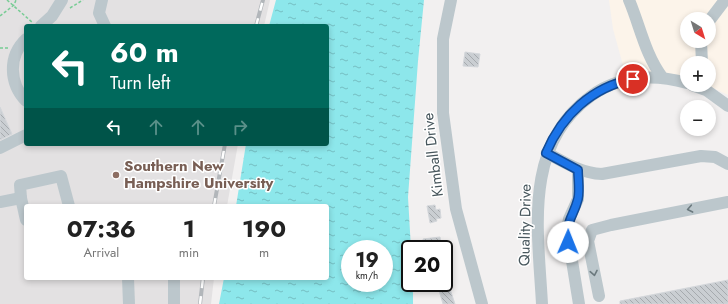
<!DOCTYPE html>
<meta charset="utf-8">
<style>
:root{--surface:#fff;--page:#f2f2f2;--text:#222;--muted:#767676}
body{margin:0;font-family:Jost,sans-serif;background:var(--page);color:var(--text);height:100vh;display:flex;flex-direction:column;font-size:15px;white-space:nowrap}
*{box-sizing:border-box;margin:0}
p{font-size:13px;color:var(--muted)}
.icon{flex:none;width:22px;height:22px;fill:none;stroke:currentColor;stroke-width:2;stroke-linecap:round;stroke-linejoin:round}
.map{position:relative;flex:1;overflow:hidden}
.details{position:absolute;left:24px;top:204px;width:305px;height:76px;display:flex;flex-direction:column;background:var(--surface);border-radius:4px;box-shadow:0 2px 6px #0003}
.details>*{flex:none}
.top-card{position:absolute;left:24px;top:24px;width:305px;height:122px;border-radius:4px;box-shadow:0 2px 6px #0003;background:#00695c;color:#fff;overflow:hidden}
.needle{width:26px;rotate:142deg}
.buttons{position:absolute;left:680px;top:12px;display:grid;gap:8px}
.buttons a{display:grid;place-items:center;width:36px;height:36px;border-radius:50%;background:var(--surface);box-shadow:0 2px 6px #0003;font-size:20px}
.speed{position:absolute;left:341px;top:240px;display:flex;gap:8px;font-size:20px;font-weight:700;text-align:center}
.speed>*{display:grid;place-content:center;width:52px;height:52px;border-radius:50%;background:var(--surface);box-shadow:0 2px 6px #0003;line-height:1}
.speed small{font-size:10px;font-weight:400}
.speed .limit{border:2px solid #111;border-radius:6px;background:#fff;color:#111}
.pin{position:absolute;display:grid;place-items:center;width:34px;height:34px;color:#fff;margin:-17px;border:2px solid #fff;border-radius:50%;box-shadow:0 1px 4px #0007}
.me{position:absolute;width:44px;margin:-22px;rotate:1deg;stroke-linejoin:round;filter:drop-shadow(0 0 3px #0008)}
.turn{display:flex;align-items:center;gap:14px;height:84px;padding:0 20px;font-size:18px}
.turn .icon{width:52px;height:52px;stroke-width:2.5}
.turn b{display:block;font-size:28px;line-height:34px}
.lanes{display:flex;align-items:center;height:38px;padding:0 20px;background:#0003;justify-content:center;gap:20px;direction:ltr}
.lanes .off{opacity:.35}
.eta{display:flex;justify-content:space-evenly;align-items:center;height:68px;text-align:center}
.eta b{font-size:24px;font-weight:700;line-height:28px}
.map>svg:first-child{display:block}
.commercial{fill:#fcf4ea;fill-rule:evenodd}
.education{fill:#e3e1e2}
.water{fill:url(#water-ripples);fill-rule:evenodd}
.building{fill:url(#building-back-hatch);stroke:#d4d7db}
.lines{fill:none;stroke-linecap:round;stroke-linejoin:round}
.path{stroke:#77cc94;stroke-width:1.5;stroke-dasharray:3 2;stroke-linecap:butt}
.minor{stroke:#bcc7cc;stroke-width:12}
.rail-casing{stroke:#b2b6ba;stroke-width:4}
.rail{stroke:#fff;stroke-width:2.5;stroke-dasharray:8;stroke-linecap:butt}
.oneway{stroke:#6b797e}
.route-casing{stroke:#114b97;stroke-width:10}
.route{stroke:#1a73e8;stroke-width:7}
.education-dot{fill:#8d6e63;stroke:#fff;stroke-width:1.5}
.labels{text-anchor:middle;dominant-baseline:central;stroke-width:3;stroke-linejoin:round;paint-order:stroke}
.street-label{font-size:15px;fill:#48575d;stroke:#fff}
.education-label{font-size:15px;font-weight:bold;fill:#785e54;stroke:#fff;text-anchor:start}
</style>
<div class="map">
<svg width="728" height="304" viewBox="0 0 728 304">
<defs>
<pattern id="water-ripples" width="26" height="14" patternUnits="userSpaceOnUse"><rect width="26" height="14" fill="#8de7eb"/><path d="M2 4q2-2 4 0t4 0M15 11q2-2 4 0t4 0" fill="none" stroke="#75bec2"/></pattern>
<pattern id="building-back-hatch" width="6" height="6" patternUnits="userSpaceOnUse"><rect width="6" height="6" fill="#caced2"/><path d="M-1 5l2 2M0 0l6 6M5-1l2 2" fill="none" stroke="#a6aaae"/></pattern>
</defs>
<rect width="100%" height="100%" fill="#f2f0f0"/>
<path class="commercial" d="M 609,0 L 728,0 L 728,95 L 707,85 L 709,85 L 709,63 L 687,63 L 687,76 L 626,76 L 613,29 ZM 687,19 L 709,19 L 709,41 L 687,41 Z"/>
<path class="education" d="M 0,0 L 270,0 L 264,26 L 26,26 L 26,144 L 238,144 L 227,206 L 26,206 L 26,278 L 214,278 L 211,304 L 0,304 Z"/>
<path class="water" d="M 276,0 L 424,0 L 418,61 L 408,197 L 411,249 L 410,283 L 413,283 L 413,304 L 219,304 L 224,278 L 327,278 L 327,206 L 236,206 L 246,144 L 327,144 L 327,26 L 269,26 ZM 350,249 L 384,249 L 384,283 L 350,283 Z"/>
<g class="building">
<path d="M 465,52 L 480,54 L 478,67 L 463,66 Z"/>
<path d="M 0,107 L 12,134 L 0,140 Z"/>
<path d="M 435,205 L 436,210 L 440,209 L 441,218 L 436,219 L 437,221 L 430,223 L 427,206 Z"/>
<path d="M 440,237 L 442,249 L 424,249 L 423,239 Z"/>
<path d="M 446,246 L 451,266 L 444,268 L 444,247 Z"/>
<path d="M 728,280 L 728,304 L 620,304 L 620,301 Z"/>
<path d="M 448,283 L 455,304 L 443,304 L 438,287 Z"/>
</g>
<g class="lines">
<g class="path">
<path d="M 7,0 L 33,23"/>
<path d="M 70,8 L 83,0"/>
<path d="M 0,16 L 14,5 L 16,0"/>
<path d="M 0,48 L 8,48"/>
</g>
<g class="minor">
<path d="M 102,0 L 99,13 L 105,26"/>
<path d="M 451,0 L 443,39 L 443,113 L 456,209 L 482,304"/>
<path d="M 629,0 C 640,26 645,54 662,77"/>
<path d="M 709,21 L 725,0"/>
<path d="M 41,26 L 52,16 L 62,0"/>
<path d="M 26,39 C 8,56 9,83 26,101"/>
<path d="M 701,41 L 702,63"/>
<path d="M 692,85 L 706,90 L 728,106"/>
<path d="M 0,148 L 26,135"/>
<path d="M 547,153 C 565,163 581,173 602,174 L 701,156 L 715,157 L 728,164"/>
<path d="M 578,170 L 578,199 L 569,219 L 567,230 L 579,304"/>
<path d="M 0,202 L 21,198"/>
<path d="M 26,220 L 21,198 L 20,185 L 61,176 L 69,206"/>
<path d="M 128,278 L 129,304"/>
<path d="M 174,278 L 174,304"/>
<path d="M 599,296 L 588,241 L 592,230 L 611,225 L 728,202"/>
<path d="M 542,304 C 538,230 523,145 591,96 C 620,75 654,74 687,83"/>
</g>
<defs>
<g id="rail">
<path d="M 256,26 L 263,0"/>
<path d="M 214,206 L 225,144"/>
<path d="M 200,304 L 203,278"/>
</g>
</defs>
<use href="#rail" class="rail-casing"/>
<use href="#rail" class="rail"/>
</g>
<defs><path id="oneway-chevron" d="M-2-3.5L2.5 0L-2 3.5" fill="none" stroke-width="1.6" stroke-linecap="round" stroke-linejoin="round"/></defs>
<g class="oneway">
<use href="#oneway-chevron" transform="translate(690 209) rotate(169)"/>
<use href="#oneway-chevron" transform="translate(594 273) rotate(79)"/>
</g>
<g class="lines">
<defs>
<path id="route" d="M 568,242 C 566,219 573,218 578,199 C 580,190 578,179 578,170 L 546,153 C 562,115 592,87 633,79"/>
</defs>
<use href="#route" class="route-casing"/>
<use href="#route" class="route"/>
</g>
<circle class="education-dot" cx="116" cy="175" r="4"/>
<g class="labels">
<g class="street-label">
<text transform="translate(433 155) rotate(-97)">Kimball Drive</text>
<text transform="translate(525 225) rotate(-89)">Quality Drive</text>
</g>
<g class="education-label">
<text x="124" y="166">Southern New<tspan x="124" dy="17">Hampshire University</tspan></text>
</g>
</g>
</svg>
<div class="buttons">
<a><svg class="needle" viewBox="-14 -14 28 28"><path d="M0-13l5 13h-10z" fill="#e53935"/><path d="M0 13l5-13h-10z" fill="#767676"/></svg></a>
<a>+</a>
<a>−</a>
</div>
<div class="speed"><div>19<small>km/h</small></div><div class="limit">20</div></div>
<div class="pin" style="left:633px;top:79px;background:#d93025"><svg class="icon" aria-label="arrive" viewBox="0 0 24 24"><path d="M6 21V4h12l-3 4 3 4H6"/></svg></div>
<svg class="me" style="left:568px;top:242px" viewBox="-20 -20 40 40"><circle r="19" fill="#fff"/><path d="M0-13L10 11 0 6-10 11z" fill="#1a73e8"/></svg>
<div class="top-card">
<div class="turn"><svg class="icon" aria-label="left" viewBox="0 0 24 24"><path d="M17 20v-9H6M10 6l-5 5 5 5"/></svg><div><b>60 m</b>Turn left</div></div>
<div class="lanes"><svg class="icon" aria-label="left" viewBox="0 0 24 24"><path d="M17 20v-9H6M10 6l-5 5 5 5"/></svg><svg class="icon off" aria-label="ahead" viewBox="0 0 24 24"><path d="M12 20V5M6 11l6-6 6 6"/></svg><svg class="icon off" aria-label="ahead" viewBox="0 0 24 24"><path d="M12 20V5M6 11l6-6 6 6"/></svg><svg class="icon off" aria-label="right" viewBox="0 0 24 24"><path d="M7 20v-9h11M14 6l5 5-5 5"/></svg></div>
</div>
<section class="details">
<div class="eta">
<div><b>07:36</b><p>Arrival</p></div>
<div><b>1</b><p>min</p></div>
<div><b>190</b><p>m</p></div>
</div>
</section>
</div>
